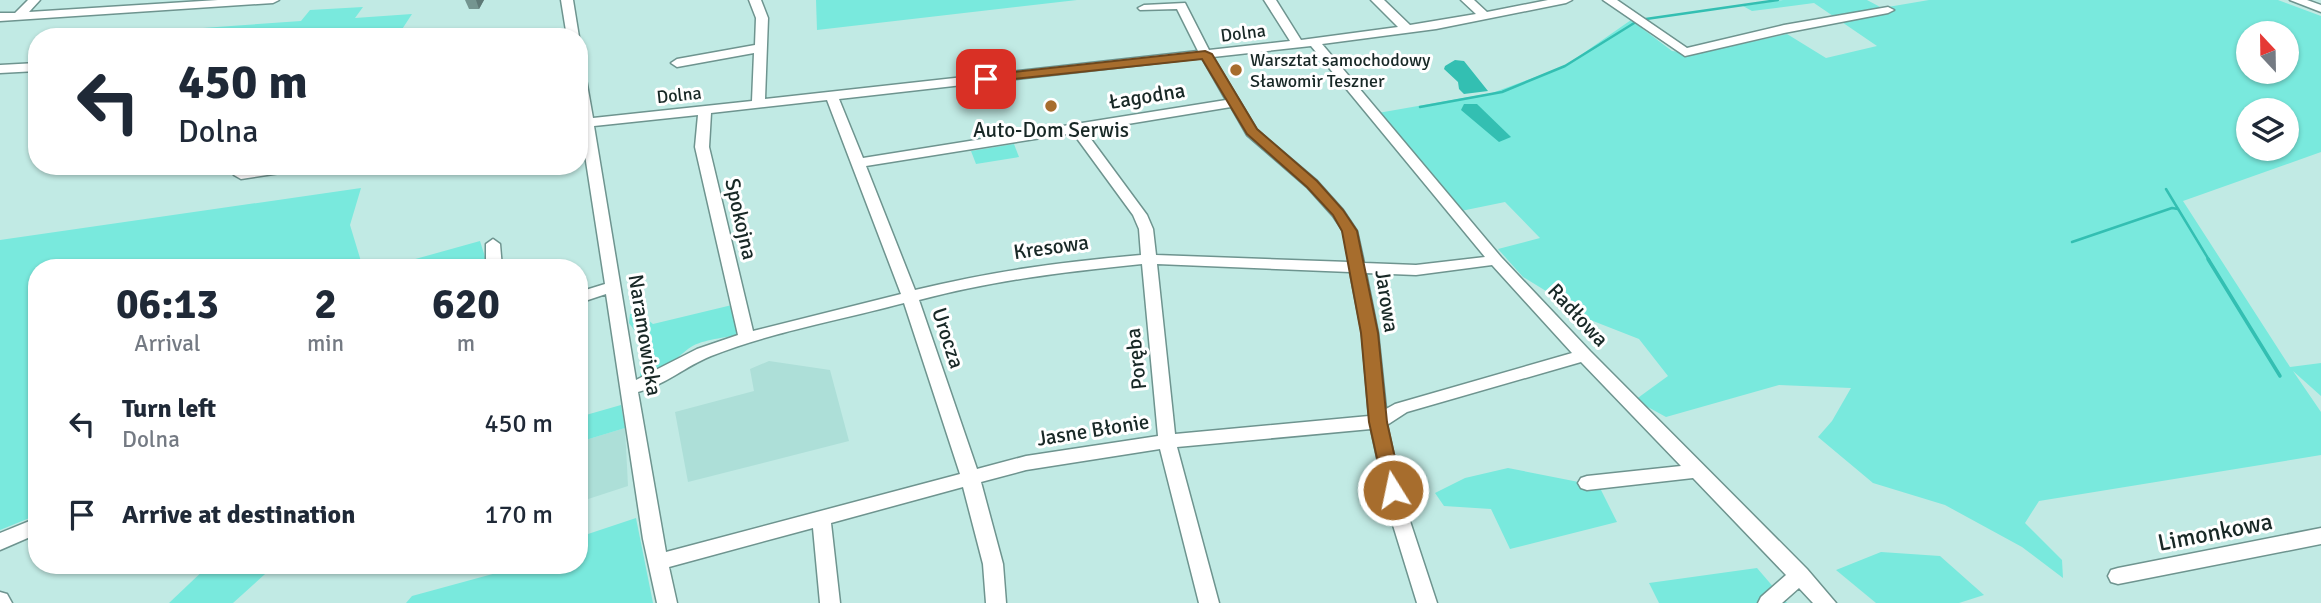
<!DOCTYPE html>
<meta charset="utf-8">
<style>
:root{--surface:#fff;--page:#f2f2f3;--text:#1f2937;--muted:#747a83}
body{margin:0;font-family:Signika,sans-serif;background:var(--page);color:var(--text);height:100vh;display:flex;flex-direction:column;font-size:26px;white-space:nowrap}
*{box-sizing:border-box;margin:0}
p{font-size:23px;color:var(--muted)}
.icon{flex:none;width:38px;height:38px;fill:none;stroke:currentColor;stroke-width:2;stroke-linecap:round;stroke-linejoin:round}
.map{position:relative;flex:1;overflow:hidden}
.drawer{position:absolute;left:28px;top:259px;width:560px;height:315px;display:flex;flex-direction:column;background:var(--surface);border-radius:28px;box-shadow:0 2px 5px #0004}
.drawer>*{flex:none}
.hud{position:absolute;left:28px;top:28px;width:560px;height:147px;border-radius:28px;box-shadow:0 2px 5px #0004;background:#fff;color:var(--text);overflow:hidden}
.needle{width:46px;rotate:338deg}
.fabs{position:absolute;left:2236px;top:21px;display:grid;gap:14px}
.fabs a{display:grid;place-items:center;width:63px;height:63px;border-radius:50%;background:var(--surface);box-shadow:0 2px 5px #0004;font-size:35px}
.pin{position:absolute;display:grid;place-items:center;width:60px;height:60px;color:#fff;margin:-30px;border-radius:14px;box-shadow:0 4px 10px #0006}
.me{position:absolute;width:77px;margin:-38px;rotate:350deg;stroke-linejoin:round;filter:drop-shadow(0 0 5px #0008)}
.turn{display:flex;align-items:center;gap:24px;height:147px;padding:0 35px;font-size:32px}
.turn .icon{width:91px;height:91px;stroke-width:2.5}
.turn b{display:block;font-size:49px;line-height:60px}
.eta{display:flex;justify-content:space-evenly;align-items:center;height:119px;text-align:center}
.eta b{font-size:42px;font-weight:700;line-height:49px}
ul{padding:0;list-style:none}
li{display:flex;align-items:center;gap:21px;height:91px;padding:0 35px}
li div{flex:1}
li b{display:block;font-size:26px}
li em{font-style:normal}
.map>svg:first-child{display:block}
.built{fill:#addfd8}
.green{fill:#79e9dd;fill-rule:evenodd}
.water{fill:#33bfb2}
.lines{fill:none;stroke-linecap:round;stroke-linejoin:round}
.stream-far1{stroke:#33bfb2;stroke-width:2.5}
.stream{stroke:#33bfb2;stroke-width:3.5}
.minor-casing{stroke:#6e948f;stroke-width:3}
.minor{fill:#fff;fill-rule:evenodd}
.wall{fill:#749590}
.shaded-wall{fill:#5e7976}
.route{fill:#a76d2d;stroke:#6d471d;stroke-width:2}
.poi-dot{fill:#a76d2d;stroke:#fff;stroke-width:2.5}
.labels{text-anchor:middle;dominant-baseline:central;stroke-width:6;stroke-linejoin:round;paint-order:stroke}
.far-street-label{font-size:18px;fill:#182826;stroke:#fff}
.far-poi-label{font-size:18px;fill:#182826;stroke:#fff;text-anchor:start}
.street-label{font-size:21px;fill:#182826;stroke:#fff}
.poi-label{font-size:21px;fill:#182826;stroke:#fff}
.near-street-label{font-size:24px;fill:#182826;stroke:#fff}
</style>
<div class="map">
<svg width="2321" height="603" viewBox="0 0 2321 603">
<rect width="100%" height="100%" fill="#c1eae4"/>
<g class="built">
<path d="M 769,361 L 830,370 L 849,441 L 688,482 L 675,412 L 754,391 L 750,369 Z"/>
<path d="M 625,428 L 628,486 L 579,502 L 579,442 Z"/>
</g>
<g class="green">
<path d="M 816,0 L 1077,0 L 817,30 Z"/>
<path d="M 1783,0 L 1867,0 L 1882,8 L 1929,0 L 2278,0 L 2321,16 L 2321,152 L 2183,201 L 2290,367 L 2321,363 L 2321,396 L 2293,371 L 2321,412 L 2321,455 L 2039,501 L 2025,523 L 2062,560 L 2063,578 L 2022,547 L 1945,505 L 1873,483 L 1818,437 L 1832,421 L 1851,388 L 1779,385 L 1666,417 L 1635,400 L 1668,376 L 1639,339 L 1570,312 L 1546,291 L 1523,277 L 1498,249 L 1540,238 L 1505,202 L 1461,211 L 1378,113 L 1492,93 L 1565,66 L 1631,20 L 1672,51 L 1695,54 L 1787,34 L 1826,58 L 1877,46 L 1814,3 L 1752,11 L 1743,6 ZM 2249,33 L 2287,33 L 2287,72 L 2249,72 ZM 2249,110 L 2287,110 L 2287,149 L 2249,149 Z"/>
<path d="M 363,7 L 355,18 L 412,14 L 397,37 L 147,37 L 160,31 L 301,21 L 310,10 Z"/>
<path d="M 1014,144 L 1019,157 L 976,164 L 971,151 Z"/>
<path d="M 361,188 L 350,225 L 363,268 L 37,268 L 37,515 L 0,530 L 0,240 Z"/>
<path d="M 480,241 L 486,260 L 457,268 L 383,268 Z"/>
<path d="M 732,305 L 737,335 C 723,338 699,340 688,349 C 673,361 661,375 640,376 L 640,350 L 643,347 L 641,339 L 629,323 L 630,314 L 639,313 L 653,324 Z"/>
<path d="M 621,405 L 625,428 L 579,442 L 579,417 Z"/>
<path d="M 1508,468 L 1599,486 L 1617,522 L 1510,549 L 1491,509 L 1444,506 L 1435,493 L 1465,478 Z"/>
<path d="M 636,518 L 653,603 L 406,603 L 412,596 L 526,565 L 579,565 L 579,537 Z"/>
<path d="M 1881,552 L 1940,556 L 1984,595 L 1959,603 L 1876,603 L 1836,570 Z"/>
<path d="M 209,565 L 275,565 L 233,603 L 169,603 Z"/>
<path d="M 1757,568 L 1787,603 L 1659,603 L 1649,583 Z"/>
</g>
<g class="water">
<path d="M 1455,60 L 1464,61 L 1488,91 L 1464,94 L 1459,89 L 1458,82 L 1444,69 L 1445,66 Z"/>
<path d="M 1464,104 L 1477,104 L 1511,137 L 1499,142 L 1461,110 Z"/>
</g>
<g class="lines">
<g class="stream-far1">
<path d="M 1420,107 L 1502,92 L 1565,66 L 1639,20 L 1778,0"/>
<path d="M 2166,189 L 2209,260"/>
<path d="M 2072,242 L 2172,208 L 2178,209"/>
</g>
<path class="stream" d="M 2208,259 L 2280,376"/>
<defs>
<g id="minor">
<path d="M 28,0 L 40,0 L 29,12 L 218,0 L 279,0 L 273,3 L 0,21 L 0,13 L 15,13 Z"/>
<path d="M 561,0 L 573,0 L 579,37 L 567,37 Z"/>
<path d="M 749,0 L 761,0 L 768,18 L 765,99 L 1198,51 L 1177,9 L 1140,10 L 1138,8 L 1144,5 L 1185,3 L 1209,50 L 1290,41 L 1264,0 L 1276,0 L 1301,40 L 1398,27 L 1371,0 L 1384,0 L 1410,25 L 1476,14 L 1461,0 L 1474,0 L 1487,12 L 1548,0 L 1572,0 L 1566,3 L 1436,29 L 1322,44 L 1501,257 L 1590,351 L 1807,569 L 1836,603 L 1813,603 L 1799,588 L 1782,603 L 1758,603 L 1761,597 L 1786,575 L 1693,478 L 1587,490 L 1581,488 L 1578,483 L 1581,478 L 1587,476 L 1681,466 L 1581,362 L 1407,412 L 1387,425 L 1406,509 L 1437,603 L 1417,603 L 1388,509 L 1371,429 L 1177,447 L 1219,603 L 1199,603 L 1160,449 L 1026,470 L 981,482 L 1003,564 L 1006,603 L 986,603 L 983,564 L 963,487 L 831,523 L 840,603 L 820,603 L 813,528 L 669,567 L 677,603 L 657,603 L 643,539 L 606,294 L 579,303 L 579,292 L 605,284 L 579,116 L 579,69 L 585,73 L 593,118 L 752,101 L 754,53 L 677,67 L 671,63 L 677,59 L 755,45 L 756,18 ZM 1311,46 L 1485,257 L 1416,265 L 1364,263 L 1357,231 L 1343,210 L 1317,181 L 1257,130 L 1213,57 ZM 1202,58 L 1226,100 L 863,158 L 839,99 ZM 827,100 L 901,294 L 753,331 L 709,147 L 711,113 ZM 1231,107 L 1247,135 L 1307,187 L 1333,216 L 1343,231 L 1349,262 L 1156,255 L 1153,229 L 1147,215 L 1085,131 ZM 698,115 L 695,147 L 738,335 L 697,349 L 636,380 L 594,126 ZM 1073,133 L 1133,215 L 1139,229 L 1141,255 C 1061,262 993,271 915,290 L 866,166 ZM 1142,264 L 1158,436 L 1026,456 L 977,469 L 919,300 C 996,280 1063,272 1142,264 ZM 1157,264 L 1350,272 L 1362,333 L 1369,416 L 1175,434 ZM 1492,265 L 1572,353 L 1395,404 L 1386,409 L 1378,333 L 1366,273 L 1416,275 ZM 904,303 L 960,474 L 666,552 L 638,392 C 665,385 686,366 711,356 C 772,332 840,320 904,303 Z"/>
<path d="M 1603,0 L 1617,0 L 1687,48 L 1784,25 L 1888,7 L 1894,10 L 1888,13 L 1784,33 L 1685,56 Z"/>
<path d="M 2290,0 L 2307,0 L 2321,5 L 2321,12 Z"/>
<path d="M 37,63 L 37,71 L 0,73 L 0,65 Z"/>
<path d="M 271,166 L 307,166 L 300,170 L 241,179 L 234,175 L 241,171 Z"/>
<path d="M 493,239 L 500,244 L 502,268 L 486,268 L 486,244 Z"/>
<path d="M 37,518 L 37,534 L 0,550 L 0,533 Z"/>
<path d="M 2321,528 L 2321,544 L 2118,584 L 2111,582 L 2108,576 L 2111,570 L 2118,568 Z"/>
<path d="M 0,592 L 7,594 L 12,603 L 0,603 Z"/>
</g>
</defs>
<use href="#minor" class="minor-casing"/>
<use href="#minor" class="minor"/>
</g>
<path class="wall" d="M 465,0 L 484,0 L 479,9 L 469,9 Z"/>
<path class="shaded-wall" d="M 476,0 L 484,0 L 479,9 Z"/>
<path class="route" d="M 1205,51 L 1212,54 L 1257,129 L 1317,181 L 1343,210 L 1357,231 L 1378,333 L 1387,422 L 1402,490 L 1400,495 L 1386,495 L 1384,490 L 1369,422 L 1361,333 L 1342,231 L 1333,215 L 1307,187 L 1247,134 L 1202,59 L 986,82 L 979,79 L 986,75 Z"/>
<g class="poi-dot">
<circle cx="1236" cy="70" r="7"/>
<circle cx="1051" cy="106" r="7"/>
</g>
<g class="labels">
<g class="far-street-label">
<text transform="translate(1243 33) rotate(-7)">Dolna</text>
<text transform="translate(679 95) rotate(-6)">Dolna</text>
</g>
<g class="far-poi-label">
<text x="1250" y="60">Warsztat samochodowy<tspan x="1250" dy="21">Sławomir Teszner</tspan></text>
</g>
<g class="street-label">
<text transform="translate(1147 96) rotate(-9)">Łagodna</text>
<text transform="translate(741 219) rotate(77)">Spokojna</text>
<text transform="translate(1051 247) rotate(-8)">Kresowa</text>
<text transform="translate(1387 301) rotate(81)">Jarowa</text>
<text transform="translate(1578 315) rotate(47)">Radłowa</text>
<text transform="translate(645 335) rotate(81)">Naramowicka</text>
<text transform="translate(948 338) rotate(72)">Urocza</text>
<text transform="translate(1136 359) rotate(-96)">Poręba</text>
<text transform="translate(1093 430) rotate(-9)">Jasne Błonie</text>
</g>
<g class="poi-label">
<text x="1051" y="130">Auto-Dom Serwis</text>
</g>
<g class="near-street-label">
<text transform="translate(2215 532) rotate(-11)">Limonkowa</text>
</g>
</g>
</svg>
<div class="fabs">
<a><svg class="needle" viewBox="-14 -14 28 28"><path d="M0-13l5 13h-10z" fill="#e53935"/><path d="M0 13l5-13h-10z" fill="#747a83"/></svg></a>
<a><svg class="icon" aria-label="layers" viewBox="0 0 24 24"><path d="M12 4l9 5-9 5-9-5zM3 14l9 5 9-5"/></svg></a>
</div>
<div class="pin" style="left:986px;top:79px;background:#d93025"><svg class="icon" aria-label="arrive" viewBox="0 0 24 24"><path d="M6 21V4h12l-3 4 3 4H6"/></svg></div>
<svg class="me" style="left:1393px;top:490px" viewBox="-20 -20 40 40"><circle r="17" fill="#a76d2d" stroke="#fff" stroke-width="3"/><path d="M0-11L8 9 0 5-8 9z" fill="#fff"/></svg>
<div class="hud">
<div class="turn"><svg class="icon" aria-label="left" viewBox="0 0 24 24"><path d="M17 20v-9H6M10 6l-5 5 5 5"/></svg><div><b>450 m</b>Dolna</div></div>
</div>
<section class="drawer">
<div class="eta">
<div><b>06:13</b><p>Arrival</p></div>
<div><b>2</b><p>min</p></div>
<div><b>620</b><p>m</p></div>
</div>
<ul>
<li><svg class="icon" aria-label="left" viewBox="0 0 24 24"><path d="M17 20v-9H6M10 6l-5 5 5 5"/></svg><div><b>Turn left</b><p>Dolna</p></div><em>450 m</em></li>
<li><svg class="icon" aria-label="arrive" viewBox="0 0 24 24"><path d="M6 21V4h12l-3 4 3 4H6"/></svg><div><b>Arrive at destination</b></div><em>170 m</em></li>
</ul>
</section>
</div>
